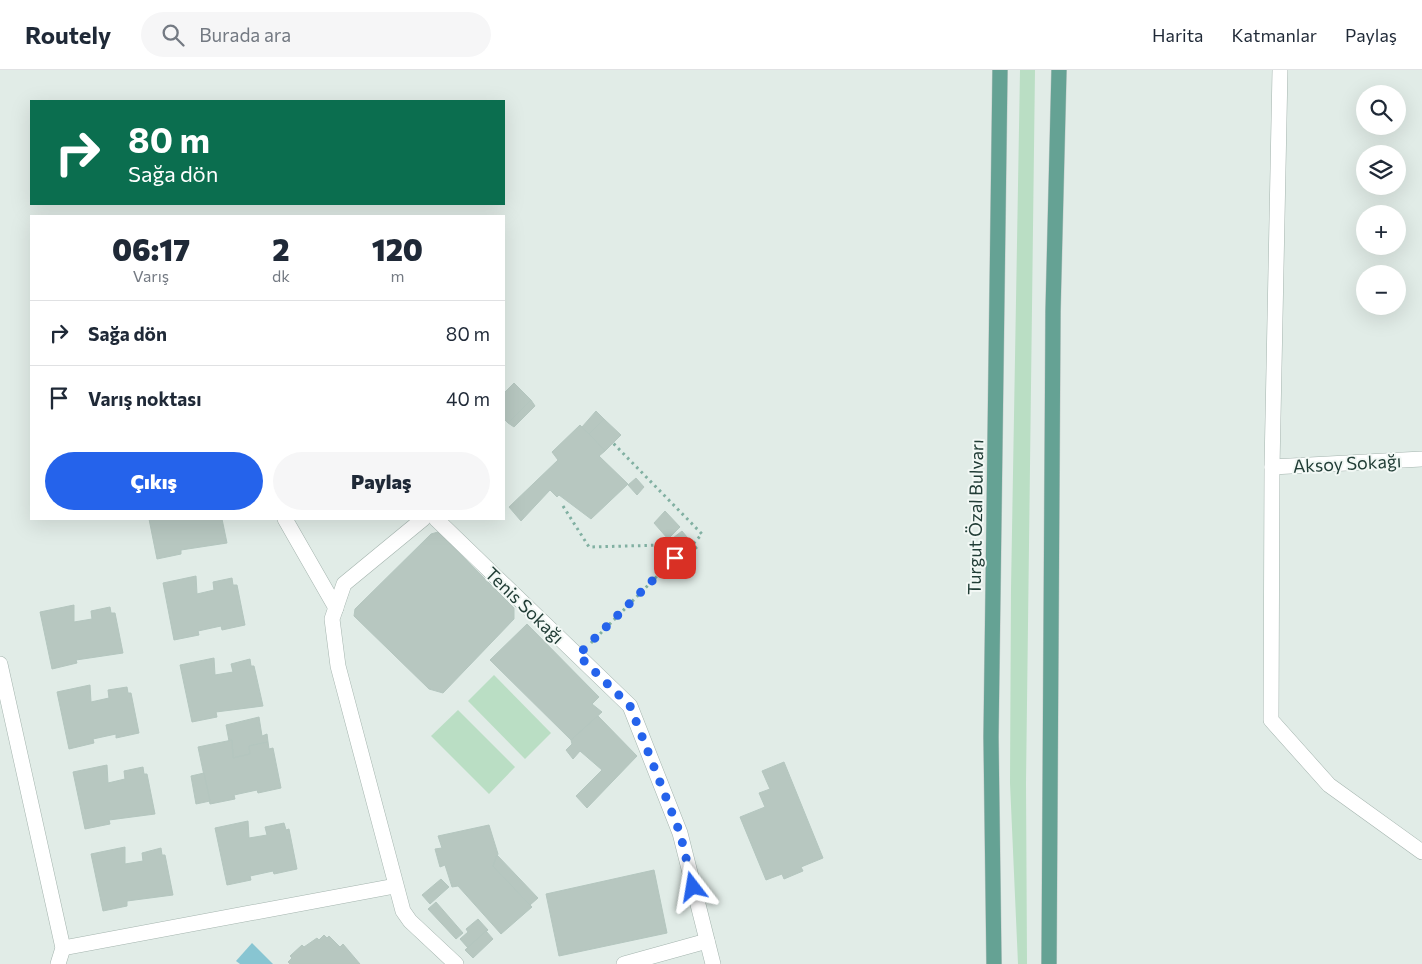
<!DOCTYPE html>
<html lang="tr">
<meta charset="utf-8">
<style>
:root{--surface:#fff;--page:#f6f6f7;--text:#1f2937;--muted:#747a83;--line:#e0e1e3;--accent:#2563eb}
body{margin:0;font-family:Commissioner,sans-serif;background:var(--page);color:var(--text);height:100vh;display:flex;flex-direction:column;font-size:19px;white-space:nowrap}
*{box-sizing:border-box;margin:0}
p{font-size:16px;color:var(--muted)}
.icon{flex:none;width:28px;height:28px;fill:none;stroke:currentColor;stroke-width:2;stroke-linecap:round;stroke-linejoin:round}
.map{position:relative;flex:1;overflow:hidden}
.details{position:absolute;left:30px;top:145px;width:475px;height:305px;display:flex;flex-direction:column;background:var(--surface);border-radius:0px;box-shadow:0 5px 20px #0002}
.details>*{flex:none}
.top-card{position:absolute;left:30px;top:30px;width:475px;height:105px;border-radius:0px;box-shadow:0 5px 20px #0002;background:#0b6e4f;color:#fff;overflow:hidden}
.controls{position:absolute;left:1356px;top:15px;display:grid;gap:10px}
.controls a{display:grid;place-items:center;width:50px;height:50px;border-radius:50%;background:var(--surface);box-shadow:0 5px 20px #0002;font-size:25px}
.pin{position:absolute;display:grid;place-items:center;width:42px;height:42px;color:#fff;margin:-21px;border-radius:10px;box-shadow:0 2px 8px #0006}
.me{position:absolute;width:55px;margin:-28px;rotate:346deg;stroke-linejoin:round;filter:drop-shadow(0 0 4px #0008)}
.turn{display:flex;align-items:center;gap:18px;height:105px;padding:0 15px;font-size:22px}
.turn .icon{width:65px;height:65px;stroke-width:2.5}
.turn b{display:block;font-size:35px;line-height:42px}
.eta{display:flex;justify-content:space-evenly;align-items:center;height:85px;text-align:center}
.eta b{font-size:30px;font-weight:800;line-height:35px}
.primary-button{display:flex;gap:10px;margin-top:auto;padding:10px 15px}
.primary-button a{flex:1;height:58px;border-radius:30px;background:var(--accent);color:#fff;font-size:20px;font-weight:800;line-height:58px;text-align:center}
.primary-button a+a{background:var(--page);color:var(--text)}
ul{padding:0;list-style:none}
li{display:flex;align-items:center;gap:15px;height:65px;padding:0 15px;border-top:1px solid var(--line)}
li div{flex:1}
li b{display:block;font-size:19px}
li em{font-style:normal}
header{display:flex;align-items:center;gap:30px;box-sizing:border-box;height:70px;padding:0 25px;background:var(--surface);border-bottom:1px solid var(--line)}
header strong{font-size:24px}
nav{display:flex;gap:28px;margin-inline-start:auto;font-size:18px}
.search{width:350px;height:45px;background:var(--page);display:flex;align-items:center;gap:12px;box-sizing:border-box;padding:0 18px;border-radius:28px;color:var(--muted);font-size:19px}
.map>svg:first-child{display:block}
.green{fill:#badec4}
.water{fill:#88c5d2}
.building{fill:#b7c7c0;stroke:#b4c6bf}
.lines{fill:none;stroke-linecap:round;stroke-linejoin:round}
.minor-casing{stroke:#a4b4ae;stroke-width:16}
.major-casing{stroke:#c1c9c7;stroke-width:16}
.path{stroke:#81b0a2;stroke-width:3;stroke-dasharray:2.5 4;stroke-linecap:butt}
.minor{stroke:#fff;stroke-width:15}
.major{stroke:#65a294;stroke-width:15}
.route{stroke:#2563eb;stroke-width:9;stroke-dasharray:0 16.2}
.labels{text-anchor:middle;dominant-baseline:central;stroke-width:4;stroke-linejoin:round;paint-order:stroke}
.street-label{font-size:18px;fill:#213d36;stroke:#f2f8f5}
</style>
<header>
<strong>Routely</strong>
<div class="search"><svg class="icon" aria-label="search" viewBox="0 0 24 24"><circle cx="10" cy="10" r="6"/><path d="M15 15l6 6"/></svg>Burada ara</div>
<nav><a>Harita</a><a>Katmanlar</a><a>Paylaş</a></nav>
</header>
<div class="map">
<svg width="1422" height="894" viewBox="0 0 1422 894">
<rect width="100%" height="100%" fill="#e1ece7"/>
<g class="green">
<path d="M 1020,0 L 1035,0 L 1026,713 L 1027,894 L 1018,894 L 1010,713 L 1011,519 Z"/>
<path d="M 494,605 L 551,663 L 525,689 L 468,631 Z"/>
<path d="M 458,640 L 515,697 L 489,724 L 431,666 Z"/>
</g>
<path class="water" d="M 252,873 L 273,894 L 240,894 L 236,891 Z"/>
<g class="building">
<path d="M 514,313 L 531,330 L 508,353 L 504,349 L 504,323 Z"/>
<path d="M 531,330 L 535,336 L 514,357 L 508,353 Z"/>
<path d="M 596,341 L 604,349 L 589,364 L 582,357 Z"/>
<path d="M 604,349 L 621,365 L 605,381 L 589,364 Z"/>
<path d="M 580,355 L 605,381 L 599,386 L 628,414 L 591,449 L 559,425 L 557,427 L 550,420 L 521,451 L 509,437 L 558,390 L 552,382 Z"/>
<path d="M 636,408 L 644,417 L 637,425 L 628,415 Z"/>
<path d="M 665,441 L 680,457 L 668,469 L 654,453 Z"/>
<path d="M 149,449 L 222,449 L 227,473 L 181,480 L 181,484 L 157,489 Z"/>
<path d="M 682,461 L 696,478 L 679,493 L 664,475 Z"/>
<path d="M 438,462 L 514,538 L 514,549 L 443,623 L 429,619 L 354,546 L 355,539 L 431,464 Z"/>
<path d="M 196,506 L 197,524 L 214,520 L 213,512 L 232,508 L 233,515 L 237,515 L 245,555 L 222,560 L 221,556 L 198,561 L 199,565 L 174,570 L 163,513 Z"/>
<path d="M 74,535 L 74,552 L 92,549 L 91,541 L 110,537 L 111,543 L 115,543 L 123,583 L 76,590 L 77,593 L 52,599 L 40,542 Z"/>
<path d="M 527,554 L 599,627 L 592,634 L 602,642 L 571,670 L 490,590 Z"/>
<path d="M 214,588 L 215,605 L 233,602 L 231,594 L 250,589 L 251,596 L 254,596 L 263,636 L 216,642 L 217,647 L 192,652 L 180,595 Z"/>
<path d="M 90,615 L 91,632 L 109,628 L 108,620 L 127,617 L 128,623 L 131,623 L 139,663 L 116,668 L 116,664 L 93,669 L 94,673 L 69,679 L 57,622 Z"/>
<path d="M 598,646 L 637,686 L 587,738 L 576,726 L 602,700 L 580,681 L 573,689 L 566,680 L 572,674 L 571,670 Z"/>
<path d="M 259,647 L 262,666 L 267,664 L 268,672 L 249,676 L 250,684 L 233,688 L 232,670 L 229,671 L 226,655 Z"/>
<path d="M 232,670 L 233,688 L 250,684 L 249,676 L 268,672 L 269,679 L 273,678 L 281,718 L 258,723 L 257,720 L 234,725 L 235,729 L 210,734 L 198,677 Z"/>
<path d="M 784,692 L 823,788 L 801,797 L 803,801 L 784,809 L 782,804 L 766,810 L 740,747 L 765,737 L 759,723 L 770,719 L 762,701 Z"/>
<path d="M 107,695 L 108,713 L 125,709 L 124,701 L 143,697 L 144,704 L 147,704 L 155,744 L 109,750 L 110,754 L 85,759 L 73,702 Z"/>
<path d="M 204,703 L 210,731 L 196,734 L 191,706 Z"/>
<path d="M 248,751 L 249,768 L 267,765 L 265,757 L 284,753 L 286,760 L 289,759 L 297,799 L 274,804 L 273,801 L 250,806 L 251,810 L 227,815 L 215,758 Z"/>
<path d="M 489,755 L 498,784 L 493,796 L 532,837 L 501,864 L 458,816 L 452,817 L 445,795 L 440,797 L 435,779 L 442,778 L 438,766 Z"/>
<path d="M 125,777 L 125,794 L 143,791 L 142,783 L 161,778 L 162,785 L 165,785 L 173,825 L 127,831 L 127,836 L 103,841 L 91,784 Z"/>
<path d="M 497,785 L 538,828 L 530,835 L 493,796 Z"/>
<path d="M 654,800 L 667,863 L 559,886 L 546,824 Z"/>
<path d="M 441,809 L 449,817 L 430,834 L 422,825 Z"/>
<path d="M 436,832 L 463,863 L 456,869 L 428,839 Z"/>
<path d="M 478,849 L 488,860 L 468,878 L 460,869 L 468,862 L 466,859 Z"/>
<path d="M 486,861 L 493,869 L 473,888 L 465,880 Z"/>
<path d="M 324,865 L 327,868 L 329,866 L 340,877 L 343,874 L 360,894 L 290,894 L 288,892 L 292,888 L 290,886 L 302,875 L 304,877 L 317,868 L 319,870 Z"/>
</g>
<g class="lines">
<defs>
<g id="minor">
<path d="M 1280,0 L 1272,397 L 1271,650 L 1329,715 L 1422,782"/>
<path d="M 1272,397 L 1422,389"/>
<path d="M 285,449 L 336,538"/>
<path d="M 423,449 L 344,514 L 332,549 L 338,596 L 403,841 L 410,851 L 456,894"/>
<path d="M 436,449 L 630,636 L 680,763 L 713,894"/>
<path d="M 0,594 L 63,878 L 58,894"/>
<path d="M 63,878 L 395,816"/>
<path d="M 624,894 L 707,871"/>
</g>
<g id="major">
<path d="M 994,894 L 991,667 L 1000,0"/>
<path d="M 1049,894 L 1053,241 L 1059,0"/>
</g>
</defs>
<use href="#minor" class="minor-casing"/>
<use href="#major" class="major-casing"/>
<g class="path">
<path d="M 563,436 L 589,477 L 664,475 L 679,493 L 696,478 L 693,474 L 702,464 L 613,373"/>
<path d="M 591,573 L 675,488"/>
</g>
<use href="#minor" class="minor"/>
<use href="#major" class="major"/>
</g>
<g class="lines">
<path class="route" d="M 675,488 L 578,585 L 630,636 L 680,763 L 693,817"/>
</g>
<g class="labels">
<g class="street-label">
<text transform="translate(1347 393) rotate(-3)">Aksoy Sokağı</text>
<text transform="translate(975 447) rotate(-89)">Turgut Özal Bulvarı</text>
<text transform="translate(525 535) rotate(44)">Tenis Sokağı</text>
</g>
</g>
</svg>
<div class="controls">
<a><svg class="icon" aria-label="search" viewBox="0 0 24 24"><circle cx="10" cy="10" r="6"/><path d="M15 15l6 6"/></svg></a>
<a><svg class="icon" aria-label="layers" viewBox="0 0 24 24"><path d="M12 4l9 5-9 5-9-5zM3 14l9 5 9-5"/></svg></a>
<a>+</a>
<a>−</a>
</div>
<div class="pin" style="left:675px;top:488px;background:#d93025"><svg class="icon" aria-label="arrive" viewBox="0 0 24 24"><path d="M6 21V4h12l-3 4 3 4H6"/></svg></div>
<svg class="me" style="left:693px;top:817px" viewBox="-20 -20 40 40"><path d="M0-17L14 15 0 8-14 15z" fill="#2563eb" stroke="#fff" stroke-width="4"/></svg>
<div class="top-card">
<div class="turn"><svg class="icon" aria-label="right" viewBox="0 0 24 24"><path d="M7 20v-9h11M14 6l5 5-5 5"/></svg><div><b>80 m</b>Sağa dön</div></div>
</div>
<section class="details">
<div class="eta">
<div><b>06:17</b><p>Varış</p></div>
<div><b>2</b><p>dk</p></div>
<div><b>120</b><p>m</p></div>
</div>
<ul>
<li><svg class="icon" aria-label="right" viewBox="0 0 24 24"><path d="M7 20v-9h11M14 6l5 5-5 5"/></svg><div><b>Sağa dön</b></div><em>80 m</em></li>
<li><svg class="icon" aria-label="arrive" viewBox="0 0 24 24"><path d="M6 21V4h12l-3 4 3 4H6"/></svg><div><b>Varış noktası</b></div><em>40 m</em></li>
</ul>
<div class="primary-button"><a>Çıkış</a><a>Paylaş</a></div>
</section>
</div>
